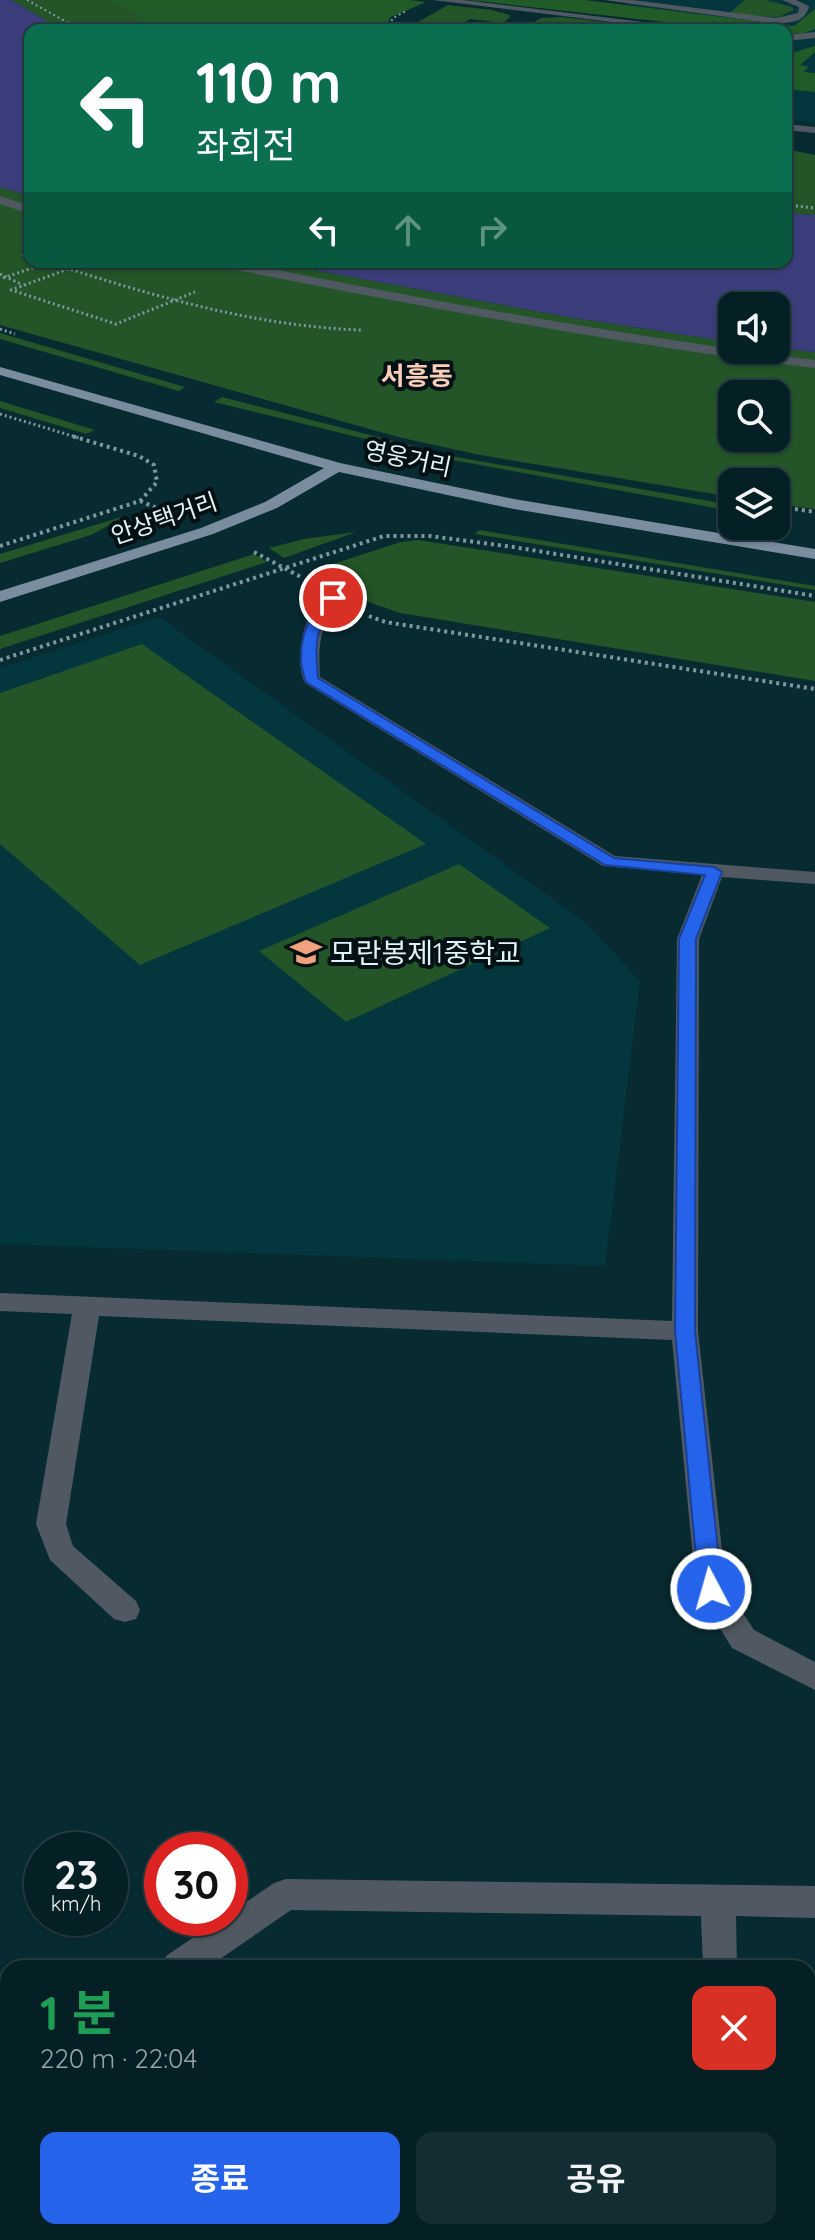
<!DOCTYPE html>
<html lang="ko">
<meta charset="utf-8">
<style>
:root{--surface:#052025;--page:#132d32;--text:#f1f3f6;--muted:#97a3a7;--line:#263e42;--accent:#2563eb}
body{margin:0;font-family:Quicksand,"Noto Sans KR",sans-serif;background:var(--page);color:var(--text);height:100vh;display:flex;flex-direction:column;font-size:30px;white-space:nowrap}
*{box-sizing:border-box;margin:0}
p{font-size:26px;color:var(--muted)}
.icon{flex:none;width:44px;height:44px;fill:none;stroke:currentColor;stroke-width:2;stroke-linecap:round;stroke-linejoin:round}
.map{position:relative;flex:1;overflow:hidden}
.drawer{position:absolute;left:0px;top:1960px;width:816px;height:280px;display:flex;flex-direction:column;background:var(--surface);border-radius:24px 24px 0 0;box-shadow:0 2px 6px #0004,0 0 0 2px var(--line)}
.drawer>*{flex:none}
.top-card{position:absolute;left:24px;top:24px;width:768px;height:244px;border-radius:16px;box-shadow:0 2px 6px #0004,0 0 0 2px var(--line);background:#0b6e4f;color:#fff;overflow:hidden}
.buttons{position:absolute;left:718px;top:292px;display:grid;gap:16px}
.buttons a{display:grid;place-items:center;width:72px;height:72px;border-radius:16px;background:var(--surface);box-shadow:0 2px 6px #0004,0 0 0 2px var(--line);font-size:40px}
.speed{position:absolute;left:24px;top:1832px;display:flex;gap:16px;font-size:40px;font-weight:700;text-align:center}
.speed>*{display:grid;place-content:center;width:104px;height:104px;border-radius:50%;background:var(--surface);box-shadow:0 2px 6px #0004,0 0 0 2px var(--line);line-height:1}
.speed small{font-size:20px;font-weight:400}
.speed .limit{border:12px solid #d22;background:#fff;color:#111}
.pin{position:absolute;display:grid;place-items:center;width:68px;height:68px;color:#fff;margin:-34px;border:4px solid #fff;border-radius:50%;box-shadow:0 2px 8px #0007}
.me{position:absolute;width:88px;margin:-44px;rotate:354deg;stroke-linejoin:round;filter:drop-shadow(0 0 6px #0008)}
.turn{display:flex;align-items:center;gap:28px;height:168px;padding:0 40px;font-size:36px}
.turn .icon{width:104px;height:104px;stroke-width:2.5}
.turn b{display:block;font-size:56px;line-height:68px}
.lanes{display:flex;align-items:center;height:76px;padding:0 40px;background:#0003;justify-content:center;gap:40px;direction:ltr}
.lanes .off{opacity:.35}
.round{display:grid;place-items:center;flex:none;width:84px;height:84px;border-radius:16px;background:var(--page)}
.overview{display:flex;align-items:center;justify-content:space-between;height:136px;padding:0 40px}
h1{font-size:48px;font-weight:700;line-height:60px;color:#1e9e55}
.action{display:flex;gap:16px;margin-top:auto;padding:16px 40px}
.action a{flex:1;height:92px;border-radius:16px;background:var(--accent);color:#fff;font-size:32px;font-weight:700;line-height:92px;text-align:center}
.action a+a{background:var(--page);color:var(--text)}
.map>svg:first-child{display:block}
.built{fill:#04363e}
.green{fill:#235528;fill-rule:evenodd}
.forest{fill:#215c28}
.water{fill:#3c3e7c}
.lines{fill:none;stroke-linecap:round;stroke-linejoin:round}
.path-far2{stroke:#7e999e;stroke-width:2;stroke-dasharray:2 3;stroke-linecap:butt}
.path-far1{stroke:#7e999e;stroke-width:3;stroke-dasharray:2 3;stroke-linecap:butt}
.path{stroke:#7e999e;stroke-width:4;stroke-dasharray:3 4;stroke-linecap:butt}
.minor{fill:#505962;fill-rule:evenodd}
.major{fill:#798d9e;fill-rule:evenodd}
.route{fill:#2563eb;stroke:#184099;stroke-width:2}
.labels{text-anchor:middle;dominant-baseline:central;stroke-width:8;stroke-linejoin:round;paint-order:stroke}
.far-street-label{font-size:24px;fill:#e1f4f8;stroke:#041114}
.far-quarter-label{font-size:26px;font-weight:bold;fill:#fdceba;stroke:#041114}
.poi-label{font-size:28px;fill:#e1f4f8;stroke:#041114;text-anchor:start}
</style>
<div class="map">
<svg width="815" height="2240" viewBox="0 0 815 2240">
<rect width="100%" height="100%" fill="#072b31"/>
<g class="built">
<path d="M 629,0 L 815,0 L 815,123 L 786,119 L 786,30 L 622,9 Z"/>
<path d="M 159,617 L 585,922 L 640,981 L 605,1266 L 0,1244 L 0,668 Z"/>
</g>
<g class="green">
<path d="M 11,0 L 405,0 L 402,10 L 384,19 L 379,30 L 62,30 Z"/>
<path d="M 745,0 L 766,0 L 792,7 L 794,10 L 779,17 L 727,15 Z"/>
<path d="M 448,5 L 492,10 L 510,15 L 509,18 L 503,23 L 470,19 L 452,30 L 410,30 L 411,26 Z"/>
<path d="M 561,17 L 633,25 L 646,30 L 569,30 L 527,25 L 542,18 Z"/>
<path d="M 786,149 L 815,155 L 815,215 L 786,213 Z"/>
<path d="M 0,187 L 30,196 L 30,262 L 271,262 L 568,317 L 732,342 L 732,350 L 776,348 L 815,352 L 815,509 L 776,504 L 776,482 L 732,482 L 732,497 L 480,455 L 398,437 L 0,325 ZM 732,394 L 776,394 L 776,438 L 732,438 Z"/>
<path d="M 0,333 L 185,387 L 179,391 L 0,339 Z"/>
<path d="M 222,397 L 456,457 L 732,505 L 732,511 L 447,459 L 214,402 Z"/>
<path d="M 0,401 L 95,430 L 86,434 L 0,408 Z"/>
<path d="M 128,515 L 91,535 L 0,563 L 0,554 Z"/>
<path d="M 479,530 L 815,586 L 815,590 L 475,534 Z"/>
<path d="M 356,532 L 284,558 L 269,548 L 304,539 Z"/>
<path d="M 418,540 L 815,602 L 815,681 L 400,613 L 357,598 L 311,571 L 401,542 Z"/>
<path d="M 254,554 L 267,562 L 0,649 L 0,636 Z"/>
<path d="M 142,644 L 426,844 L 140,965 L 0,844 L 0,693 Z"/>
<path d="M 459,864 L 550,928 L 346,1022 L 259,951 Z"/>
</g>
<g class="forest">
<path d="M 106,0 L 409,0 L 426,2 L 391,17 L 383,30 L 153,30 L 140,26 L 142,15 Z"/>
<path d="M 469,0 L 585,0 L 794,26 L 815,9 L 815,29 L 804,33 L 786,34 L 786,30 L 736,30 Z"/>
<path d="M 815,46 L 815,52 L 800,65 L 808,67 L 804,72 L 815,73 L 815,92 L 786,89 L 786,55 Z"/>
</g>
<g class="water">
<path d="M 0,0 L 11,0 L 62,30 L 30,30 L 30,196 L 0,187 Z"/>
<path d="M 786,213 L 815,215 L 815,352 L 776,348 L 776,306 L 732,306 L 732,342 L 568,317 L 271,262 L 786,262 Z"/>
</g>
<g class="lines">
<g class="path-far2">
<path d="M 27,0 L 81,30"/>
<path d="M 387,30 L 393,18 L 406,11"/>
</g>
<g class="path-far1">
<path d="M 786,205 L 815,208"/>
<path d="M 22,254 L 30,257"/>
<path d="M 47,262 C 151,295 252,326 361,330"/>
<path d="M 87,262 L 11,290 L 116,324 L 195,292"/>
<path d="M 0,274 L 23,285"/>
<path d="M 3,278 L 47,263"/>
<path d="M 0,329 L 15,334"/>
<path d="M 0,414 L 79,438"/>
</g>
<g class="path">
<path d="M 140,501 L 157,508"/>
<path d="M 788,508 L 815,512"/>
<path d="M 0,546 L 140,501 L 157,482 L 154,465 L 139,456 L 72,436"/>
<path d="M 254,552 L 301,577"/>
<path d="M 369,616 L 385,622 L 815,689"/>
<path d="M 0,660 L 384,536 L 430,536 L 513,547 L 815,596"/>
</g>
<g class="minor">
<path d="M 433,0 L 463,0 L 708,30 L 677,30 Z"/>
<path d="M 604,0 L 632,0 L 776,18 L 798,13 L 799,7 L 782,0 L 796,0 L 809,6 C 805,23 791,22 776,24 Z"/>
<path d="M 815,32 L 815,38 L 786,41 L 786,35 Z"/>
<path d="M 786,124 L 815,127 L 815,133 L 786,130 Z"/>
<path d="M 0,196 L 30,206 L 30,214 L 0,204 Z"/>
<path d="M 210,262 L 236,262 C 428,300 621,336 815,360 L 815,368 C 614,344 415,305 216,266 Z"/>
<path d="M 333,593 L 342,598 C 320,627 318,640 320,677 L 615,856 L 815,872 L 815,884 L 722,877 L 699,939 L 698,1331 L 726,1587 L 754,1630 L 815,1662 L 815,1690 L 732,1648 L 696,1589 L 672,1340 L 99,1316 L 66,1524 L 73,1546 L 136,1601 L 140,1610 L 136,1619 L 125,1622 L 114,1619 L 50,1560 L 36,1524 L 72,1314 L 0,1311 L 0,1293 L 672,1321 L 677,939 L 702,875 L 603,866 L 305,683 C 293,660 304,600 333,593 Z"/>
<path d="M 286,1879 L 815,1886 L 815,1918 L 736,1916 L 737,1968 L 703,1968 L 701,1916 L 291,1910 L 207,1968 L 161,1968 L 166,1956 L 222,1918 L 230,1918 L 230,1913 L 274,1883 Z"/>
<path d="M 8,2066 L 8,2105 L 0,2108 L 0,2069 Z"/>
<rect x="710" y="2232" width="38" height="8"/>
</g>
<path class="major" d="M 0,367 L 340,463 L 514,499 L 815,549 L 815,559 L 514,509 L 339,472 L 277,508 L 213,534 L 0,602 L 0,591 L 201,528 L 265,502 L 324,468 L 0,375 Z"/>
</g>
<path class="route" d="M 328,595 L 340,598 C 314,629 315,639 318,678 L 614,858 L 714,867 L 722,872 L 696,939 L 695,1331 L 722,1589 L 719,1595 L 711,1598 L 703,1595 L 699,1589 L 675,1331 L 679,939 L 705,875 L 605,865 L 306,682 C 294,651 305,617 328,595 Z"/>
<defs>
<symbol id="school-bare" viewBox="-9 -9 18 18"><path d="M0-5L7-2L0 1L-7-2ZM-4 1L0 2.5L4 1V4Q0 6-4 4Z" fill="#f1a17d" stroke="#041114" stroke-width="2.5" paint-order="stroke"/></symbol>
</defs>
<g fill-rule="evenodd">
<use href="#school-bare" x="284" y="930" width="44" height="44"/>
</g>
<g class="labels">
<g class="far-street-label">
<text transform="translate(408 458) rotate(12)">영웅거리</text>
<text transform="translate(164 518) rotate(-19)">안상택거리</text>
</g>
<g class="far-quarter-label">
<text x="417" y="375">서흥동</text>
</g>
<g class="poi-label">
<text x="330" y="952">모란봉제1중학교</text>
</g>
</g>
</svg>
<div class="buttons">
<a><svg class="icon" aria-label="sound" viewBox="0 0 24 24"><path d="M4 9h4l5-4v14l-5-4H4zM17 9q2 3 0 6"/></svg></a>
<a><svg class="icon" aria-label="search" viewBox="0 0 24 24"><circle cx="10" cy="10" r="6"/><path d="M15 15l6 6"/></svg></a>
<a><svg class="icon" aria-label="layers" viewBox="0 0 24 24"><path d="M12 4l9 5-9 5-9-5zM3 14l9 5 9-5"/></svg></a>
</div>
<div class="speed"><div>23<small>km/h</small></div><div class="limit">30</div></div>
<div class="pin" style="left:333px;top:598px;background:#d93025"><svg class="icon" aria-label="arrive" viewBox="0 0 24 24"><path d="M6 21V4h12l-3 4 3 4H6"/></svg></div>
<svg class="me" style="left:711px;top:1589px" viewBox="-20 -20 40 40"><circle r="17" fill="#2563eb" stroke="#fff" stroke-width="3"/><path d="M0-11L8 9 0 5-8 9z" fill="#fff"/></svg>
<div class="top-card">
<div class="turn"><svg class="icon" aria-label="left" viewBox="0 0 24 24"><path d="M17 20v-9H6M10 6l-5 5 5 5"/></svg><div><b>110 m</b>좌회전</div></div>
<div class="lanes"><svg class="icon" aria-label="left" viewBox="0 0 24 24"><path d="M17 20v-9H6M10 6l-5 5 5 5"/></svg><svg class="icon off" aria-label="ahead" viewBox="0 0 24 24"><path d="M12 20V5M6 11l6-6 6 6"/></svg><svg class="icon off" aria-label="right" viewBox="0 0 24 24"><path d="M7 20v-9h11M14 6l5 5-5 5"/></svg></div>
</div>
<section class="drawer">
<div class="overview"><div><h1>1 분</h1><p>220 m · 22:04</p></div><a class="round" style="background:#d93025;color:#fff"><svg class="icon" aria-label="close" viewBox="0 0 24 24"><path d="M6 6l12 12M18 6L6 18"/></svg></a></div>
<div class="action"><a>종료</a><a>공유</a></div>
</section>
</div>
